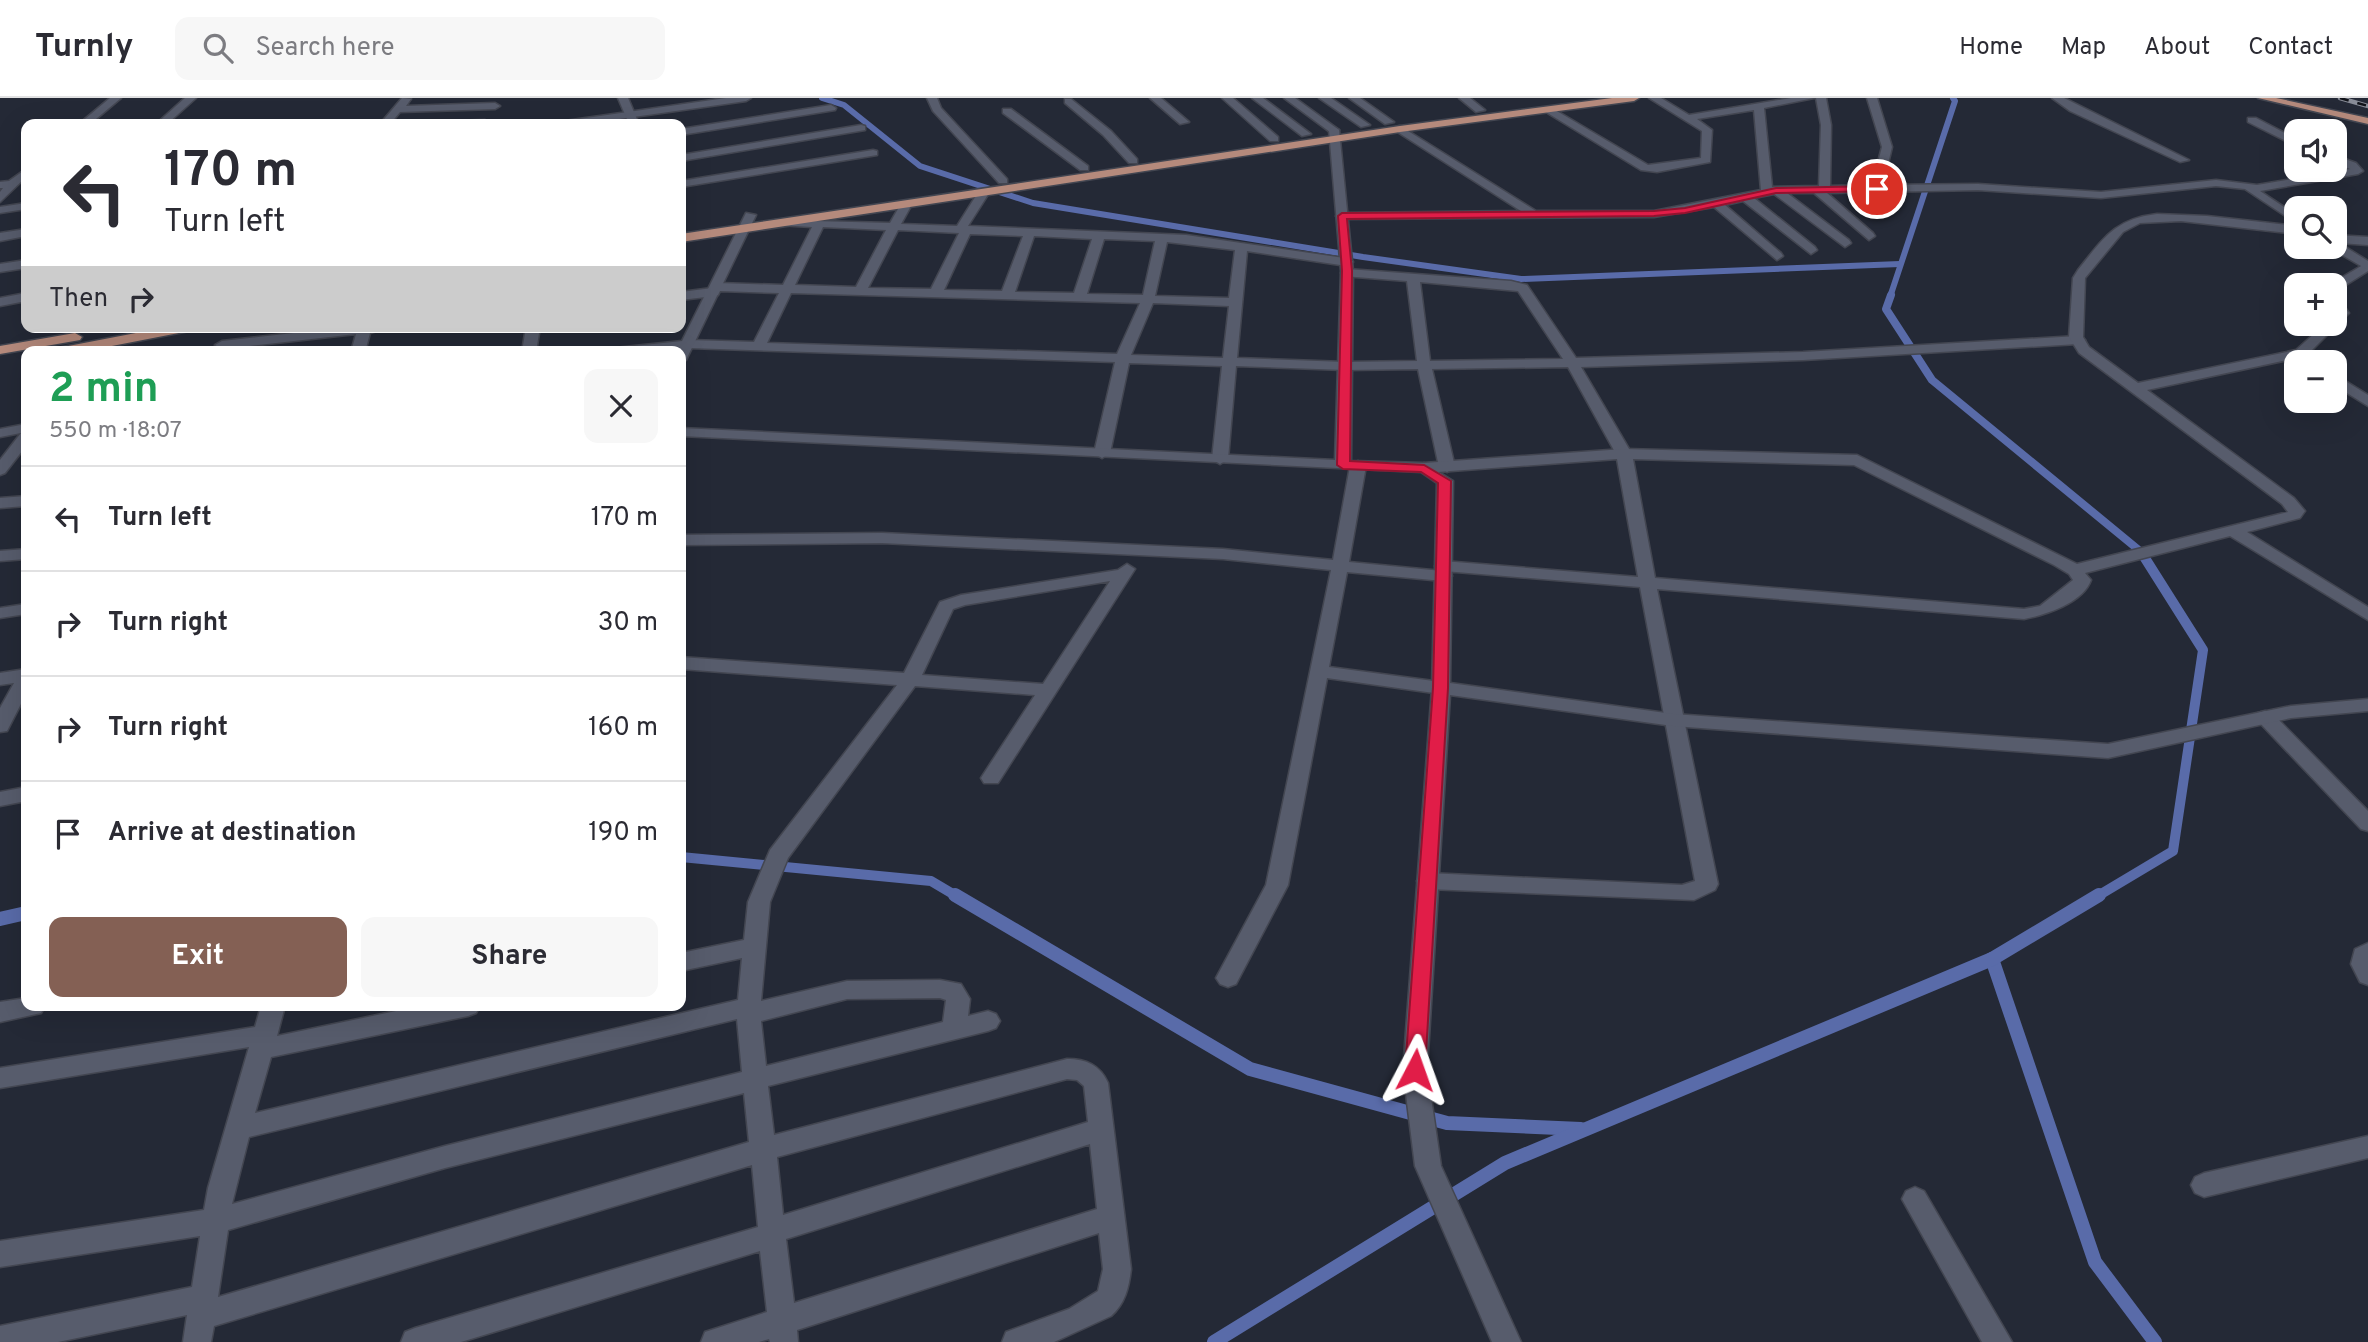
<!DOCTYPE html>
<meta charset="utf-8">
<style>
:root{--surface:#fff;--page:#f7f7f7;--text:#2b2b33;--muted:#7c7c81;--line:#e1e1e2;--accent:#846054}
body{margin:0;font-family:Overpass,sans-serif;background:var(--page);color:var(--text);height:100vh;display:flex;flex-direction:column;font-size:26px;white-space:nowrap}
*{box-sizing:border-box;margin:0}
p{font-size:23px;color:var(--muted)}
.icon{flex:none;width:38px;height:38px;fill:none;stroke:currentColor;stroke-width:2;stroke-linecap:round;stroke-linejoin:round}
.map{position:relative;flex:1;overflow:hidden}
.drawer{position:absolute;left:21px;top:248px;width:665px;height:665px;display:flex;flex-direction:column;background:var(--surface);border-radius:14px;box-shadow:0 7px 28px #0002}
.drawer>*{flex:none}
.guide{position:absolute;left:21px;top:21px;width:665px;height:214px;border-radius:14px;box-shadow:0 7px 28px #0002;background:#fff;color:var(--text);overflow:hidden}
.buttons{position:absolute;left:2284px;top:21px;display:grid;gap:14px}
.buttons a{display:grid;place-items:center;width:63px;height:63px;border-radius:14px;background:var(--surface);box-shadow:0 7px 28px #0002;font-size:35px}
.pin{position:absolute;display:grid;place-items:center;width:60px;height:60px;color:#fff;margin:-30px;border:4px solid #fff;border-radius:50%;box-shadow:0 2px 7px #0007}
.me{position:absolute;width:77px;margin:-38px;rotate:4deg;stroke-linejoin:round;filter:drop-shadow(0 0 5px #0008)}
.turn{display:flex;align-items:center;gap:24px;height:147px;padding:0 28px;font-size:32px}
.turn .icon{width:91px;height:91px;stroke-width:2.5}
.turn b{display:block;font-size:49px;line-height:60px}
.then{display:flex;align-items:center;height:66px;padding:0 28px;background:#0003;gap:14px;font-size:26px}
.round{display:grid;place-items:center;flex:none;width:74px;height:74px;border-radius:14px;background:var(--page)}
.summary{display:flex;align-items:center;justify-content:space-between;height:119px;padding:0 28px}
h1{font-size:42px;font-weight:700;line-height:52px;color:#1e9e55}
.action{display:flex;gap:14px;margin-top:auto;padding:14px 28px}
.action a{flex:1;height:80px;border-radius:14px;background:var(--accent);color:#fff;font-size:28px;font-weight:700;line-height:80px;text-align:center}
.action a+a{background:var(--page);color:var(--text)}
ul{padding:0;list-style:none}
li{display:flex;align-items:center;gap:21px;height:105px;padding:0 28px;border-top:2px solid var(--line)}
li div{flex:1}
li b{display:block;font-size:26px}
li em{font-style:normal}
header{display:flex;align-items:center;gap:42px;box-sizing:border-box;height:98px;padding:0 35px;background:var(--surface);border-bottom:2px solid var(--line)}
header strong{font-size:33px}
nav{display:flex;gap:38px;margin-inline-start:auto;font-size:24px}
.search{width:490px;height:63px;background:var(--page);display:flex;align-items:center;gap:18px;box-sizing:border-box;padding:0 24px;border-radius:14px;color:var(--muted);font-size:26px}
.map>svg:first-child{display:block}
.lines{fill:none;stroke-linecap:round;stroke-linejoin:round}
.stream-far3{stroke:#596ba9;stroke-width:6}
.stream-far2{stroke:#596ba9;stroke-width:8}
.stream-far1{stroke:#596ba9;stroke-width:10}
.stream{stroke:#596ba9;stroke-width:14}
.service-casing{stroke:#434651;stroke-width:3}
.minor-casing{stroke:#434651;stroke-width:3}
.tertiary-casing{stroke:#434651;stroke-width:3}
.primary-casing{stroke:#434651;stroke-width:3}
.service{fill:#575c6c;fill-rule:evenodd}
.minor{fill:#575c6c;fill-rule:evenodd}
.tertiary{fill:#575c6c;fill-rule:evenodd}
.primary{fill:#b58a7c;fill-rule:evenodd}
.rail-casing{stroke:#888c97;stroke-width:4.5}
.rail{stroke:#101218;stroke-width:2.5;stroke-dasharray:9;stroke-linecap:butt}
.route{fill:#e11d48;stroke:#92132f;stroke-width:2}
</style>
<header>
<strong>Turnly</strong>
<div class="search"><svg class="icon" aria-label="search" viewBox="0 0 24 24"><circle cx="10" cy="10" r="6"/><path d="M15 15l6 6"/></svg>Search here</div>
<nav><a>Home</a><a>Map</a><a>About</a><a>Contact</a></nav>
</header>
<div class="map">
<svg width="2368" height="1244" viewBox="0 0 2368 1244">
<rect width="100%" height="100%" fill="#242936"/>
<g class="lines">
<g class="stream-far3">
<path d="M 822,0 L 844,7 L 920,68 L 1033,105 L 1363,159 L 1521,181 L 1900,166"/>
<path d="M 1890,199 L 1955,3 L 1953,0"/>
</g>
<path class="stream-far2" d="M 1891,197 L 1886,211 L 1932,282 L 2140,453 L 2144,459"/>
<g class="stream-far1">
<path d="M 681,759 L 931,783 L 958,799"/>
<path d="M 2096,799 L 2173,753 L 2203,552 L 2143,457"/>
</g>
<g class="stream">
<path d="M 955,797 L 1250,971 L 1447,1025 L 1581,1031"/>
<path d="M 0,821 L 26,815"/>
<path d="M 1992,861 L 2095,1164 L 2155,1244"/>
<path d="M 1214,1244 L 1505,1065 L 1992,861 L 2099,797"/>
</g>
<defs>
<path id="service" d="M 1347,171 L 1511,183 L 1527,187 L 1576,260 L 1803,254 L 2078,238 L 2085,242 L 2078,246 L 1803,262 L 1581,269 L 1632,356 L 1624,361 L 1616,356 L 1568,269 L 1432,271 L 1455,369 L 1447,374 L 1439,369 L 1418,271 L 1345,272 L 1338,268 L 1345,264 L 1417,263 L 1407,183 L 1343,178 L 1341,175 ZM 1420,184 L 1518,193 L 1563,261 L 1430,263 Z"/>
<g id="minor">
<path d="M 185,0 L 196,0 L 167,26 L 156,26 Z"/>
<path d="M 402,0 L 411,1 L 406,8 L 495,5 L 500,8 L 495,11 L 400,14 L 390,26 L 380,26 Z"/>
<path d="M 726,0 L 751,0 L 746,3 L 584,26 L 560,26 L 565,23 Z"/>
<path d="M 927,0 L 937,0 L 941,10 L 1007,81 L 1007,85 L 999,85 L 933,13 Z"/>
<path d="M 1150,0 L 1161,0 L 1189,24 L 1180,26 Z"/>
<path d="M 1222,0 L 1233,0 L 1278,39 L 1278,43 L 1270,43 Z"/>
<path d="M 1252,0 L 1263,0 L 1311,36 L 1302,38 Z"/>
<path d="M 1284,0 L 1295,0 L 1339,32 L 1330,34 Z"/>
<path d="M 1319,0 L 1331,0 L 1370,27 L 1361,29 Z"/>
<path d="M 1349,0 L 1360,0 L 1394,24 L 1385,26 Z"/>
<path d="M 1459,0 L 1470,0 L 1485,12 L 1476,14 Z"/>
<path d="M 1649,0 L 1661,0 L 1689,17 L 1791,0 L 1814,0 L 1764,10 L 1772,89 L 1819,88 L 1821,27 L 1816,0 L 1826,0 L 1831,27 L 1830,88 L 1872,87 L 1882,49 L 1867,0 L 1877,0 L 1892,49 L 1883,87 L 1978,86 L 2101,94 L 2216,82 L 2257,87 L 2350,71 L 2334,64 L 2334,57 L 2356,65 L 2363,73 L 2358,76 L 2260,93 L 2296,117 L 2296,125 L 2245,91 L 2216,88 L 2101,100 L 1978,92 L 1827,95 L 1873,135 L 1875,138 L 1869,142 L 1814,95 L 1787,95 L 1849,142 L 1851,145 L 1845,149 L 1774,96 L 1754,100 L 1815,149 L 1817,152 L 1811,156 L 1743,103 L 1725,107 L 1781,155 L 1783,158 L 1777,162 L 1714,109 L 1654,119 L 1342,121 L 1336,118 L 1342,115 L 1521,113 L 1396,33 L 1396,29 L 1400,28 L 1536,113 L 1654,113 L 1761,92 L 1754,12 L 1697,21 L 1712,32 L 1710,64 L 1657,74 L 1641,72 L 1541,11 L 1550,9 L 1648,67 L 1701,60 L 1702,33 Z"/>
<path d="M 2052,0 L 2064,0 L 2189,62 L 2180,64 L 2070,13 Z"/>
<path d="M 1065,1 L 1071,1 L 1111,33 L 1137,61 L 1137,65 L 1129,65 L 1103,37 L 1065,5 Z"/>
<path d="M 831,7 L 836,10 L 835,12 L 681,37 L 681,31 Z"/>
<path d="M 1003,11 L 1011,11 L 1088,68 L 1088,72 L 1080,72 L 1003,15 Z"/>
<path d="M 2248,20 L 2256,20 L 2296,41 L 2296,48 L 2248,24 Z"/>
<path d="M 485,22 L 489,26 L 448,26 L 453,23 Z"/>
<path d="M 861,27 L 865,28 L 865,32 L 681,63 L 681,57 Z"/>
<path d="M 873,52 L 877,53 L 877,57 L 681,89 L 681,83 Z"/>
<path d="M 983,92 L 989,95 L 968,128 L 1186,137 L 1351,161 L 1353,164 L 1347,168 L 1247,153 L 1237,260 L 1345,264 L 1352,268 L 1345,272 L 1236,268 L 1228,361 L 1220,366 L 1212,361 L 1222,268 L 1129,265 L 1110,355 L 1102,360 L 1094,355 L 1115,264 L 689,250 L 682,246 L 689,242 L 754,244 L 779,195 L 720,193 L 718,197 L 714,198 L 681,202 L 681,194 L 712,190 L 713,186 L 717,185 L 783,187 L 812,129 L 779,127 L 773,124 L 775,122 L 890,125 L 902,104 L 906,103 L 912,106 L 901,126 L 957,128 L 979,93 ZM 823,129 L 886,132 L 856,189 L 795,187 ZM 898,132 L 959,135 L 931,191 L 868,190 ZM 970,136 L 1023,138 L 1002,193 L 944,192 ZM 1034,138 L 1092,141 L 1074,195 L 1015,194 ZM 1104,141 L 1155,143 L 1143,197 L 1087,196 ZM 1167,144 L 1235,152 L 1229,200 L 1155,198 ZM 791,195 L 1140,205 L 1117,256 L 767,245 ZM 1153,205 L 1229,208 L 1223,260 L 1131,257 Z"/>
<path d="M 26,105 L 26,111 L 0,115 L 0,109 Z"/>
<path d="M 2157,116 L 2207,118 L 2296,128 L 2296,136 L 2181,123 L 2140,125 L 2123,134 L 2085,180 L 2083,239 L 2089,249 L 2138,285 L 2296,252 L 2325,226 L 2334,226 L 2334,200 L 2339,201 L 2349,215 L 2306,258 L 2147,292 L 2294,400 L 2305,413 L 2300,420 L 2247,434 L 2368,509 L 2368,522 L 2230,438 L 2085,475 L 2091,482 C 2083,505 2045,517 2024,521 L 1657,491 L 1718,786 L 1715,792 L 1694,802 L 1428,791 L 1420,789 L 1417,783 L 1420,777 L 1428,775 L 1682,787 L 1695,783 L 1640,489 L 1444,473 L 1452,478 L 1443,483 L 1347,474 L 1329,569 L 1441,584 L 1450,590 L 1441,596 L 1327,580 L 1288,787 L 1236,886 L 1228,889 L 1220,886 L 1216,880 L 1266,787 L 1331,472 L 1223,461 L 882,445 L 681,447 L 681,437 L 882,435 L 1223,451 L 1333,462 L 1350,368 L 1358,363 L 1366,368 L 1349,464 L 1442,473 L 1435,468 L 1443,463 L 1638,479 L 1617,361 L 1424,375 L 1416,370 L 1424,365 L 1624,351 L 1857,357 L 2077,466 L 2288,414 L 2282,406 L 2079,255 L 2069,239 L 2073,180 L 2078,172 C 2103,141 2114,121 2157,116 ZM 1633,361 L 1854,367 L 2054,467 L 2069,476 L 2073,482 L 2040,508 L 2024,511 L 1655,480 Z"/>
<path d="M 26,131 L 26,138 L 0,143 L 0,135 Z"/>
<path d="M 26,162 L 26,170 L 0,174 L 0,166 Z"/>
<path d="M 2368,164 L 2368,173 L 2338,192 L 2334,193 L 2334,187 L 2329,187 Z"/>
<path d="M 26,195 L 26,203 L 0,208 L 0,200 Z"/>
<path d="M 346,229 L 390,229 L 370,235 L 365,254 L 351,254 L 356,236 L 222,251 L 215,247 L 222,243 Z"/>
<path d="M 526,229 L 540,229 L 536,254 L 522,254 Z"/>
<path d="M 2334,276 L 2368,297 L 2368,308 L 2334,287 Z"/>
<path d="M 26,334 L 26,348 L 5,375 L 0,377 L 0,362 L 21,335 Z"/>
<path d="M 26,398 L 26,408 L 0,410 L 0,400 Z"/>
<path d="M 26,451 L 26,461 L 0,463 L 0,453 Z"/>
<path d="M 1127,466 L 1135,471 L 998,685 L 984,685 L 981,680 L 1035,597 L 915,588 L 788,760 L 770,804 L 761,903 L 847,883 L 940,882 L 961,886 L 970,901 L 968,918 L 988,913 L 996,916 L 1000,923 L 996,930 L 988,933 L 768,988 L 774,1037 L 1067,961 C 1086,961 1100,967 1108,985 L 1131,1171 C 1129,1189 1125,1206 1111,1218 L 1054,1244 L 1002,1244 L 1006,1234 L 1069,1211 L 1098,1193 L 1103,1171 L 1099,1135 L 797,1232 L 798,1244 L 770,1244 L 769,1241 L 759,1244 L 701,1244 L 705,1234 L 767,1214 L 760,1153 L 461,1244 L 401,1244 L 405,1234 L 415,1230 L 758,1129 L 752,1067 L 214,1228 L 211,1244 L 183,1244 L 187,1217 L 58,1244 L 0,1244 L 0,1228 L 192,1189 L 200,1138 L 0,1169 L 0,1143 L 204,1112 L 208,1090 L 249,949 L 0,990 L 0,970 L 255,929 L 261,908 L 285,908 L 277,938 L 420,908 L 480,908 L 476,915 L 468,918 L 271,959 L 255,1015 L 738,902 L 742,860 L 681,873 L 681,855 L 744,842 L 748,804 L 770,752 L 897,587 L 681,571 L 681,559 L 904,575 L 940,504 L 961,497 L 1118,472 ZM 1110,483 L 1043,586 L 922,577 L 953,511 L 965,507 ZM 940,900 L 946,902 L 943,924 L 766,968 L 761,923 L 847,901 ZM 737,921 L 742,974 L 445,1048 L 232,1106 L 249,1039 ZM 1067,981 L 1077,982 L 1084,988 L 1088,1024 L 783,1117 L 777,1059 ZM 744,995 L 749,1044 L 218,1199 L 228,1132 L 445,1070 ZM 1090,1046 L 1097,1111 L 794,1205 L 786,1141 Z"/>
<path d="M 26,506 L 26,516 L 0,520 L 0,510 Z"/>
<path d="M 26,571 L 26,596 L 7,633 L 0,634 L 0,610 L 14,585 L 0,587 L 0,575 Z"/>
<path d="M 2265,613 L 2272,615 L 2368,713 L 2368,733 L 2361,731 L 2258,623 L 2255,619 L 2258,615 Z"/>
<path d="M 26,689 L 26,703 L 0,708 L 0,694 Z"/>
<path d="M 2368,845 L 2368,887 L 2360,884 L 2351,866 L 2355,851 Z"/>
<path d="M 26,900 L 26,908 L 45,908 L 41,915 L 0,924 L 0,904 Z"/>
<path d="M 2368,1038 L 2368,1060 L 2204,1099 L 2195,1095 L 2191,1087 L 2195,1079 L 2204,1075 Z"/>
<path d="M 1915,1089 L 1924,1093 L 2012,1244 L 1982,1244 L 1902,1101 L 1906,1093 Z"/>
</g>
<g id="tertiary">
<path d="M 110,0 L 121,0 L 90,26 L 79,26 Z"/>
<path d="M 618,0 L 628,0 L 639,26 L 629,26 Z"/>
<path d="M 1334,29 L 1339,32 L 1353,173 L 1351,363 L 1424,365 L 1453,383 L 1450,585 L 1673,616 L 2108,646 L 2291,608 L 2368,601 L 2368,613 L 2291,620 L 2108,660 L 1673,628 L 1450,597 L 1427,972 L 1441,1068 L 1521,1244 L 1492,1244 L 1415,1068 L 1403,972 L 1432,590 L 1437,385 L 1421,374 L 681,338 L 681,330 L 1335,362 L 1341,173 L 1329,32 Z"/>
<path d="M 26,71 L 26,79 L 0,104 L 0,94 L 3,90 L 0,90 L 0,84 L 9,83 Z"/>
<path d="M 746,115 L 756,117 L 686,262 L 681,263 L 681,254 L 677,254 L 678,251 L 608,254 L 615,250 L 682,243 Z"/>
<path d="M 2334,137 L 2368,139 L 2368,147 L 2339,145 L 2368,163 L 2368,172 L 2330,150 L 2334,149 Z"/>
<path d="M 26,326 L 26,334 L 0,339 L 0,331 Z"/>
</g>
<g id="primary">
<path d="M 1612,0 L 1639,0 L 1634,3 L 1400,34 L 681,144 L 681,136 L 1400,28 Z"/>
<path d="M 2258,0 L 2276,0 L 2368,20 L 2368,26 Z"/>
<path d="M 167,229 L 195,229 L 189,233 L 81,254 L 51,254 L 58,250 Z"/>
<path d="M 75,235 L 82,239 L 80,242 L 0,256 L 0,248 Z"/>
</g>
</defs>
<use href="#service" class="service-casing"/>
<use href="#minor" class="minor-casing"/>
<use href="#tertiary" class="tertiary-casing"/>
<use href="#primary" class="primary-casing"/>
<use href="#service" class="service"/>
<use href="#minor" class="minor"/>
<use href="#tertiary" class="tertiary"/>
<use href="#primary" class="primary"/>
<defs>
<path id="rail" d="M 2340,0 L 2368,8"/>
</defs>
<use href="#rail" class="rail-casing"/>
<use href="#rail" class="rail"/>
</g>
<path class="route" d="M 1877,88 L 1882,91 L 1881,93 L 1776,95 L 1685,115 L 1654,118 L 1347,121 L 1352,173 L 1350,363 L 1424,367 L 1451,383 L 1448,590 L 1425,972 L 1422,978 L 1415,980 L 1408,978 L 1405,972 L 1433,590 L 1438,385 L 1421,374 L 1343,371 L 1337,367 L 1342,173 L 1338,118 L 1342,115 L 1654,113 L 1685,110 L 1776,90 Z"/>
</svg>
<div class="buttons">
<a><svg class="icon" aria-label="sound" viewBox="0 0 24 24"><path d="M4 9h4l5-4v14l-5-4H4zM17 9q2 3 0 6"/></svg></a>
<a><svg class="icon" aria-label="search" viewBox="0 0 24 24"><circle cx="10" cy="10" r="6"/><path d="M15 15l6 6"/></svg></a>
<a>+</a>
<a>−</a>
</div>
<div class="pin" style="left:1877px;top:91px;background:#d93025"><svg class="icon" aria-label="arrive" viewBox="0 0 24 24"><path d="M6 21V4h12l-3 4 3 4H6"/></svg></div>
<svg class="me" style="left:1415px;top:972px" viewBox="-20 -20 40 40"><path d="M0-17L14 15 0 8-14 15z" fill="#e11d48" stroke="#fff" stroke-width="4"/></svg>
<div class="guide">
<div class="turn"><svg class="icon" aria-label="left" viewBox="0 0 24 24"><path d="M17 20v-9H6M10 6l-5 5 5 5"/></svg><div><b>170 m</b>Turn left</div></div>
<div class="then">Then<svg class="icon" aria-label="right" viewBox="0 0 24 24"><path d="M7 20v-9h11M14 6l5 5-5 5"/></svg></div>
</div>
<section class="drawer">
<div class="summary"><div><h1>2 min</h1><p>550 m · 18:07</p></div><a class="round"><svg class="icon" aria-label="close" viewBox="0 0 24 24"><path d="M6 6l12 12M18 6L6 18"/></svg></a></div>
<ul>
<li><svg class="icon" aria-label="left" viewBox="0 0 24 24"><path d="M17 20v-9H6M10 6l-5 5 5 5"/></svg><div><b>Turn left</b></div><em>170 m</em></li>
<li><svg class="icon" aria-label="right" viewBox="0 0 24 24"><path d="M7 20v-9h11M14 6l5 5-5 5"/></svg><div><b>Turn right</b></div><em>30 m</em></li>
<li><svg class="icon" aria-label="right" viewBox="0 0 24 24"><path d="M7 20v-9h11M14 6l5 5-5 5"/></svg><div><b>Turn right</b></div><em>160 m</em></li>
<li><svg class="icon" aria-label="arrive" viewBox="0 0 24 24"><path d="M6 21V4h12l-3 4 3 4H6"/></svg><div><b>Arrive at destination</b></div><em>190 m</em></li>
</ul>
<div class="action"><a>Exit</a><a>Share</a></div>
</section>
</div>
